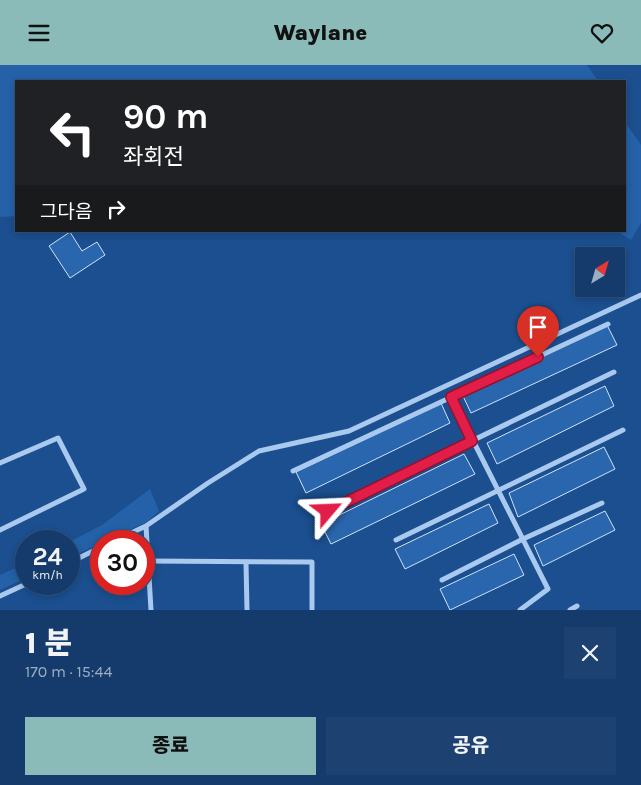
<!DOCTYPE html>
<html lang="ko">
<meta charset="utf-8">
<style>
:root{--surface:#143b6b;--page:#1d4271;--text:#f1f3f6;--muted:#9dadc1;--line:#33557e;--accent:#8bbbb9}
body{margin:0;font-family:Karla,"Noto Sans KR",sans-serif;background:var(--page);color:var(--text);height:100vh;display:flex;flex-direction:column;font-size:19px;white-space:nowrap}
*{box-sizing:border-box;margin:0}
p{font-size:16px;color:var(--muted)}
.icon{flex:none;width:28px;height:28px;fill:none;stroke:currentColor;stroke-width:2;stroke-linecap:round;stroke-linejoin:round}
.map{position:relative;height:545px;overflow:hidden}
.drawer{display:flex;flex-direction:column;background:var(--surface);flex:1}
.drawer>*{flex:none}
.top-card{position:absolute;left:15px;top:15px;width:611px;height:152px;border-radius:0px;box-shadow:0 2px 8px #0003,0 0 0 1px var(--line);background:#202124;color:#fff;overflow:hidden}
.needle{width:32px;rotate:37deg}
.tools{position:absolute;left:575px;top:182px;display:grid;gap:10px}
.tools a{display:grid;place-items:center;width:50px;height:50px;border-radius:0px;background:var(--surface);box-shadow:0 2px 8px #0003,0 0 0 1px var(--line);font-size:25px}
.speed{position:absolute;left:15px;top:465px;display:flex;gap:10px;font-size:25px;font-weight:700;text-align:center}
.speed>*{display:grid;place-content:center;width:65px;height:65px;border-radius:50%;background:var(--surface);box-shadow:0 2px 8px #0003,0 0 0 1px var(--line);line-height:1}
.speed small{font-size:12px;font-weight:400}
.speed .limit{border:8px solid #d22;background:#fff;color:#111}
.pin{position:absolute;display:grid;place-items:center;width:42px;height:42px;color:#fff;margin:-51px -21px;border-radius:50% 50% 50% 0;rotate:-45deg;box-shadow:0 0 5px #0007}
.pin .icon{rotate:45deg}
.me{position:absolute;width:55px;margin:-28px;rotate:64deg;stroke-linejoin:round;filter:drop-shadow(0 0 4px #0008)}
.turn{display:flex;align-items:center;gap:18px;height:105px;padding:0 25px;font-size:22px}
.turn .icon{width:65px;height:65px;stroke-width:2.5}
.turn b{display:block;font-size:35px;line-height:42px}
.then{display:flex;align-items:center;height:48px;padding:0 25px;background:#0003;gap:10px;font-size:19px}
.round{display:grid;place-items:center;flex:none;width:52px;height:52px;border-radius:0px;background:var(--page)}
.headline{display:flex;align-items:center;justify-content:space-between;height:85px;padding:0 25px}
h1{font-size:30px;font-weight:800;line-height:38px}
.action{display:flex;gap:10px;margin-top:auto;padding:10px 25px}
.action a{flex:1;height:58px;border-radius:0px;background:var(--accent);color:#111;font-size:20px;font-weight:800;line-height:58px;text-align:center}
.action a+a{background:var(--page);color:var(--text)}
header{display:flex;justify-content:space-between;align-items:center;height:65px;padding:0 25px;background:var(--accent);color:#111;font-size:22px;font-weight:800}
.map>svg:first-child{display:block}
.green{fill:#2461a8}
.building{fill:#2a66ad;stroke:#cfe3fa}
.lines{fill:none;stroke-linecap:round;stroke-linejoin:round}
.minor{stroke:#a9c9ee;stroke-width:5}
.route-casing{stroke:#92132f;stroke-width:12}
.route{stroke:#e11d48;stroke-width:9}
</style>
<header><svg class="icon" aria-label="menu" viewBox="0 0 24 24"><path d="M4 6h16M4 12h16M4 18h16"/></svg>Waylane<svg class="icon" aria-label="heart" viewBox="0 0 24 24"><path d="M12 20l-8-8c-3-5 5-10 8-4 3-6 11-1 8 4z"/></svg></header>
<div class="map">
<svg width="641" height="545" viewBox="0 0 641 545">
<rect width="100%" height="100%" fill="#1b4f8f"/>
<g class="green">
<path d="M 0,0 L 587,0 L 598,16 L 16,16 L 16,151 L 0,152 Z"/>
<path d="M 625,57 L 641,80 L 641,158 L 631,175 L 616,166 L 625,166 Z"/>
<path d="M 150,424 L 159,446 L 147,457 L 105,476 L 101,476 L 101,478 L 69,493 L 69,477 L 102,460 Z"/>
<path d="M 26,498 L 26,513 L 0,525 L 0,510 Z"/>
</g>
<g class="building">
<path d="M 70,167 L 82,186 L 97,177 L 105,190 L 70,213 L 49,181 Z"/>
<path d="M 607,260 L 617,280 L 471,348 L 462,329 Z"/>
<path d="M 605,321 L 614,341 L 497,399 L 487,378 Z"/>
<path d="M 441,338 L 450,358 L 306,428 L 296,407 Z"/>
<path d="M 604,382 L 615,404 L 518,452 L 509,428 Z"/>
<path d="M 464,389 L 475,409 L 331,479 L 321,459 Z"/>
<path d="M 489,439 L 498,458 L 405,504 L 395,484 Z"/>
<path d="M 605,446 L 615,465 L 543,501 L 534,480 Z"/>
<path d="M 514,489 L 524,510 L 450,545 L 440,524 Z"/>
</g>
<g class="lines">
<g class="minor">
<path d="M 451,332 L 548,524 L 520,545"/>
<path d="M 0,398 L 58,373 L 84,424 L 0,465"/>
<path d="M 293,406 L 608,259"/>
<path d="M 327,446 L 614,307"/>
<path d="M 146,461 L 151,545"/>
<path d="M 396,475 L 623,365"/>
<path d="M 114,476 L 146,461 L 208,418 L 259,386 L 349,366 L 641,230"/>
<path d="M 149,496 L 312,497 L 312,545"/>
<path d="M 69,498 L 101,482"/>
<path d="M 246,498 L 247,545"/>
<path d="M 442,515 L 523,474 L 602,438"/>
<path d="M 0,531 L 26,519"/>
<path d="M 570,545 L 577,541"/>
</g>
</g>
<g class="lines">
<defs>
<path id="route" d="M 328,446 L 472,376 L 451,332 L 538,292"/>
</defs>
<use href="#route" class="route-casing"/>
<use href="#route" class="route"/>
</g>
</svg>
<div class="tools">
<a><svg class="needle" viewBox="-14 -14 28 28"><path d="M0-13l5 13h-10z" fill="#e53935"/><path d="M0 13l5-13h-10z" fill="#9dadc1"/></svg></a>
</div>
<div class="speed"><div>24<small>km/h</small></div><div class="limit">30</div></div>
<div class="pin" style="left:538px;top:292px;background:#d93025"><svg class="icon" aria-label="arrive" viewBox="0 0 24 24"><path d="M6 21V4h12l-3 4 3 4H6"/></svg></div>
<svg class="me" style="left:328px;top:446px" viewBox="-20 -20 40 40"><path d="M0-17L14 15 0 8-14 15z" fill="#e11d48" stroke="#fff" stroke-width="4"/></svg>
<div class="top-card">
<div class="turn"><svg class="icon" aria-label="left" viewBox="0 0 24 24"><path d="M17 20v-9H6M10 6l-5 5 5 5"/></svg><div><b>90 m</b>좌회전</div></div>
<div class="then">그다음<svg class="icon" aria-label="right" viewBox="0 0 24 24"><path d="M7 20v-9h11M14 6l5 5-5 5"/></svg></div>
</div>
</div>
<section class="drawer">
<div class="headline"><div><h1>1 분</h1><p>170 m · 15:44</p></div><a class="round"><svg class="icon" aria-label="close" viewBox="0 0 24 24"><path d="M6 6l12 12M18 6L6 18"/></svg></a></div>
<div class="action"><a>종료</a><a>공유</a></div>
</section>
